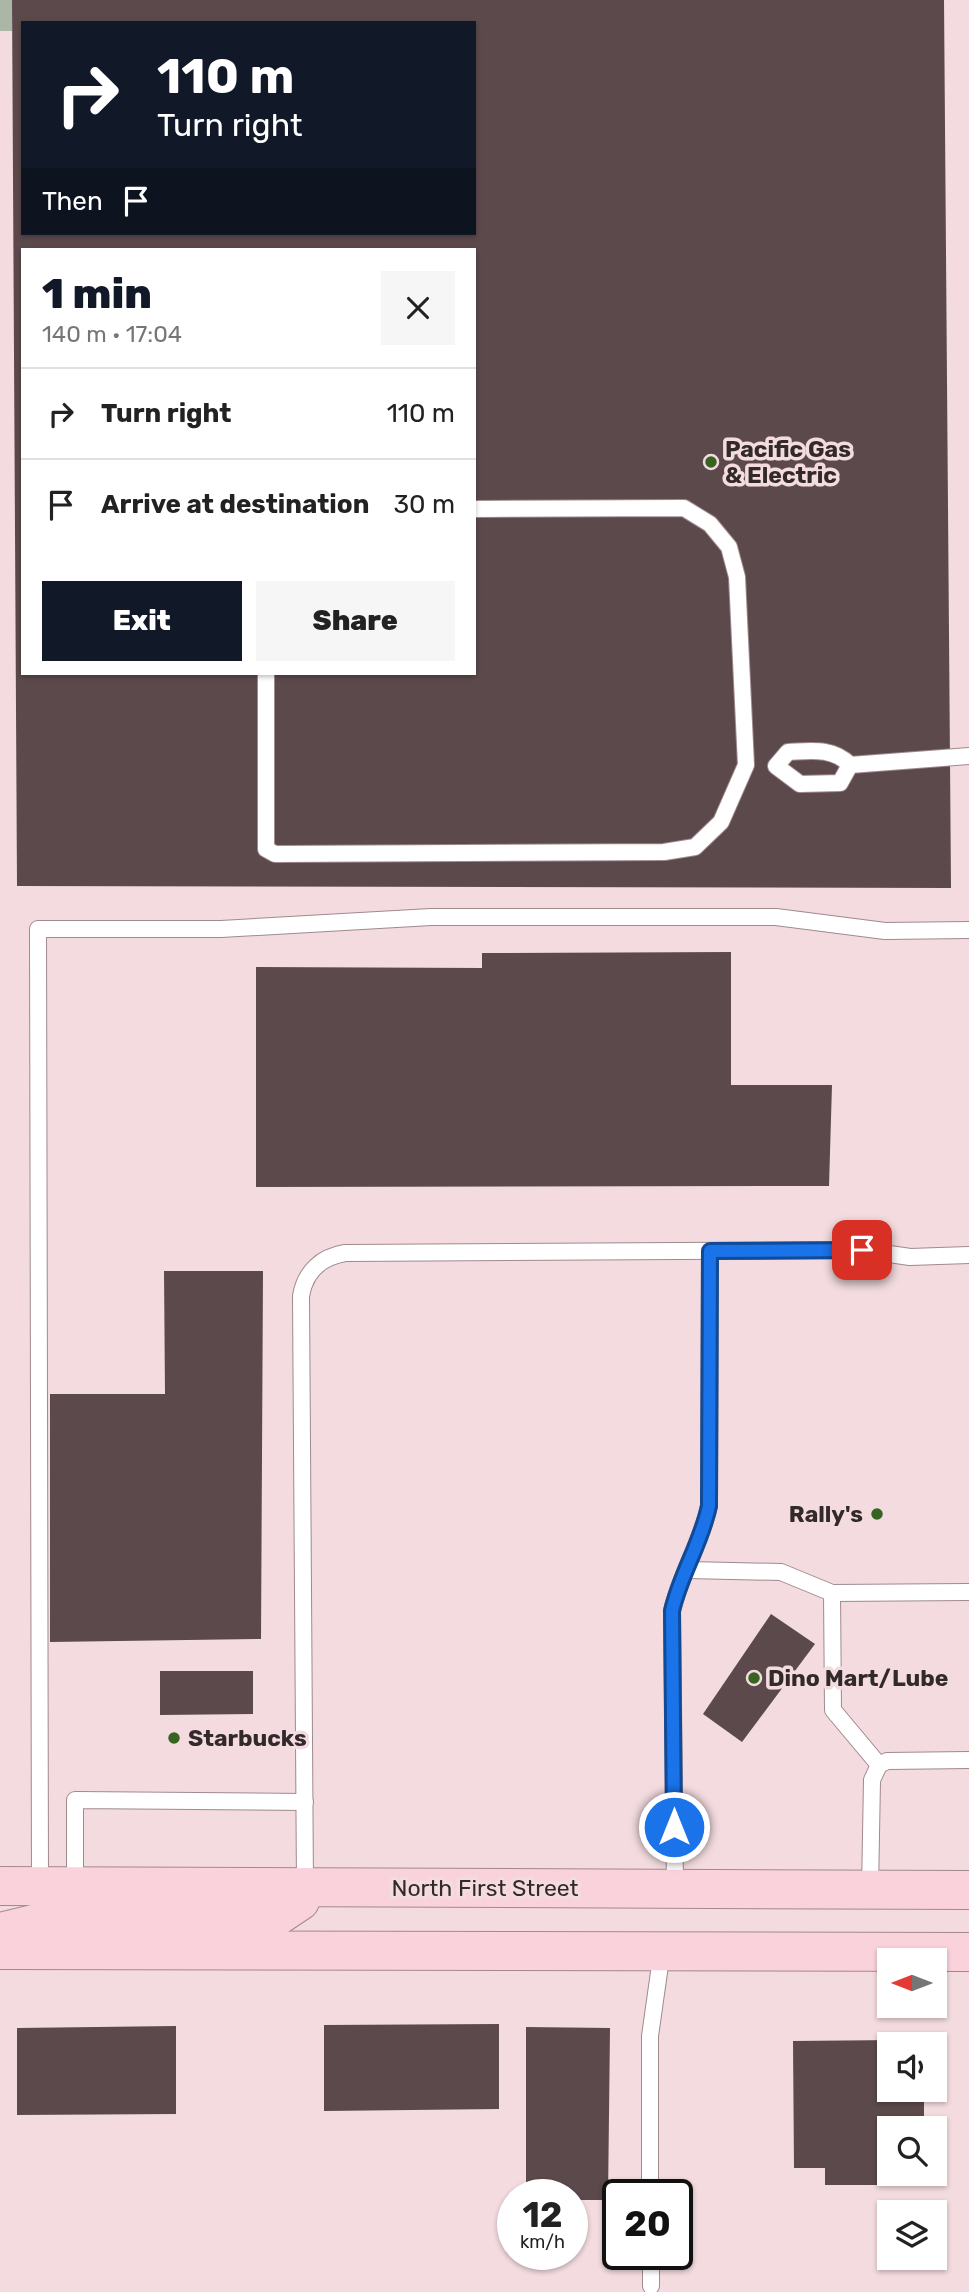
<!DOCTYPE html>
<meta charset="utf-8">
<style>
:root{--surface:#fff;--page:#f6f6f6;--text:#222;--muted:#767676;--line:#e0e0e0;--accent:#111827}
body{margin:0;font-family:Rubik,sans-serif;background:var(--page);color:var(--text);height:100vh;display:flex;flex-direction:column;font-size:26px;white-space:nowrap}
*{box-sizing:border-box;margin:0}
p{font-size:23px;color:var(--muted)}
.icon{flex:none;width:38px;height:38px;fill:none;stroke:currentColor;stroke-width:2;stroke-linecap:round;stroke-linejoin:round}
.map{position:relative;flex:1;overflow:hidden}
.side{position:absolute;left:21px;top:248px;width:455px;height:427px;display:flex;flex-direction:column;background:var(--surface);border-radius:0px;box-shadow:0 2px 5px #0004}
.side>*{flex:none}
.top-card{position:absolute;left:21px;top:21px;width:455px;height:214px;border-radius:0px;box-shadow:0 2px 5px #0004;background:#111827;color:#fff;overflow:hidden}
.needle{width:46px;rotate:270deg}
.buttons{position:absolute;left:877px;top:1948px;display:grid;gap:14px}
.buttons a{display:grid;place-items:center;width:70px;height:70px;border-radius:0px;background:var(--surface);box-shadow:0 2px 5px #0004;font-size:35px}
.speed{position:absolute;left:497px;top:2179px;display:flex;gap:14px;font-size:35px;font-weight:700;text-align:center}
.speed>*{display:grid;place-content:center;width:91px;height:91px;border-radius:50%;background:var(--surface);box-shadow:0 2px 5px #0004;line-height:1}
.speed small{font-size:18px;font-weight:400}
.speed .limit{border:4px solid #111;border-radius:10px;background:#fff;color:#111}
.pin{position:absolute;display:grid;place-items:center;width:60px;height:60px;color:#fff;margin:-30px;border-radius:14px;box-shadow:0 4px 10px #0006}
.me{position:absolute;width:77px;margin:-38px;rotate:0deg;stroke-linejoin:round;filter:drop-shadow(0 0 5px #0008)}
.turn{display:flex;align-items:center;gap:24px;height:147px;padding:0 21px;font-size:32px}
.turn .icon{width:91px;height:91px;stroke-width:2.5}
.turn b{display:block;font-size:49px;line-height:60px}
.then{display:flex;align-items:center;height:66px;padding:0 21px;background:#0003;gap:14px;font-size:26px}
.round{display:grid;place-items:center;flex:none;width:74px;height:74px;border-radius:0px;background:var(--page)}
.summary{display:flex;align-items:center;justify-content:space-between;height:119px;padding:0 21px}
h1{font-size:42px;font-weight:800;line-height:52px;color:var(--accent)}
.button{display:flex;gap:14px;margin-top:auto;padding:14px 21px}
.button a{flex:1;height:80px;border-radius:0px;background:var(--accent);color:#fff;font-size:28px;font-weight:800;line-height:80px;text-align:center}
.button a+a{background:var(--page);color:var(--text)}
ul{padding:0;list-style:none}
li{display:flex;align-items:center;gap:21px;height:91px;padding:0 21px;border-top:2px solid var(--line)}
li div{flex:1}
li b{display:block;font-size:26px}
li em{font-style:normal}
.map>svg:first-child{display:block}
.green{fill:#aab6a6}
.building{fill:#5c494c;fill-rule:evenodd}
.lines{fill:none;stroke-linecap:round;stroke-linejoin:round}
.service-casing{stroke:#a08a8e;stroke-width:18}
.secondary-casing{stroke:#a08a8e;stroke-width:40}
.service{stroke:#fff;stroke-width:16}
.secondary{stroke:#fad2dc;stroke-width:38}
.route-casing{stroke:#114b97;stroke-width:18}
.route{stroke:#1a73e8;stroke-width:12}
.poi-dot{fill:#376423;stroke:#f3dbdf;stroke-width:2.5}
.labels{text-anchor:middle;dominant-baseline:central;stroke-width:7;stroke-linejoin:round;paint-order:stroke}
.poi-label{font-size:23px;font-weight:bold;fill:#32292b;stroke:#f3dbdf;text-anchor:start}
.street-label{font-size:23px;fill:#32292b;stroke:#f3dbdf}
</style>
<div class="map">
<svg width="969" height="2292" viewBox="0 0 969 2292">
<rect width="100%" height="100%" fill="#f3dbdf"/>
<rect class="green" x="0" y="0" width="12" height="31"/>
<g class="building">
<path d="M 12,0 L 944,0 L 951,888 L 17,886 ZM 23,23 L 474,23 L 474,233 L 23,233 ZM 23,250 L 474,250 L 474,674 L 23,674 Z"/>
<path d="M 731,952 L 731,1085 L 832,1085 L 829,1186 L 256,1187 L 256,967 L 482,968 L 482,953 Z"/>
<path d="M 164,1271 L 263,1271 L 261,1639 L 50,1642 L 50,1394 L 165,1394 Z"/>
<path d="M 771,1614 L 815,1644 L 742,1742 L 703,1714 Z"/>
<path d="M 160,1671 L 253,1671 L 253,1714 L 160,1715 Z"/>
<path d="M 499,2024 L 499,2109 L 324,2111 L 324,2025 Z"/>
<path d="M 176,2026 L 176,2114 L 17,2115 L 17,2028 Z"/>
<path d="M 526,2027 L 610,2028 L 608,2200 L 572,2200 L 572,2194 L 526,2194 Z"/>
<path d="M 896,2040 L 896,2044 L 889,2044 L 889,2090 L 924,2090 L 924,2128 L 889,2128 L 889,2169 L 882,2169 L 882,2185 L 825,2185 L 825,2168 L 794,2168 L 793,2041 Z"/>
<path d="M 896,2174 L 923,2174 L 923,2177 L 896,2178 Z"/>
</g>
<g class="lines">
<defs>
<g id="service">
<path d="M 266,674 L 266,849 L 275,854 L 664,852 L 695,847 L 721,822 L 746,765 L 737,577 L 729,547 L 710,524 L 684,508 L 474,509"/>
<path d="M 850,765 L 840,783 L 800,784 L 776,766 L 788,752 C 810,751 833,747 850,765 L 969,756"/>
<path d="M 688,1570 L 781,1572 L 832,1593 L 969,1592"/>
<path d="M 832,1593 L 833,1710 L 879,1765"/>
<path d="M 40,1886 L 38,929 L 221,929 L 431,917 L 776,917 L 885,931 L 969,930"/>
<path d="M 75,1886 L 75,1800 L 305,1802"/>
<path d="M 305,1887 L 301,1296 C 305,1272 321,1257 345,1253 L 862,1250 L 910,1257 L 969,1255"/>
<path d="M 675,1889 L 672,1611 C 680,1575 701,1543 709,1506 L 710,1251"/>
<path d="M 870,1890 L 872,1780 L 879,1765 L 887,1761 L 969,1760"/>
<path d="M 650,2194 L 650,2036 L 662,1951"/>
<path d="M 651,2254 L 651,2286"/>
</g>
<g id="secondary">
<path d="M 0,1886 L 969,1890"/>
<path d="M 0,1932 L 50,1920 L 276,1917 L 300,1901 L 305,1887"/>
<path d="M 0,1950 L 969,1952"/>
</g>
</defs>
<use href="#service" class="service-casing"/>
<use href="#secondary" class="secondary-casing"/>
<use href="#service" class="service"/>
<use href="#secondary" class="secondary"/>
</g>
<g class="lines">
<defs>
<path id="route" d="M 674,1827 L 672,1611 C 680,1575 701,1544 709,1506 L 710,1251 L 862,1250"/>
</defs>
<use href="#route" class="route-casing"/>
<use href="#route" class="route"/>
</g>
<g class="poi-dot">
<circle cx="711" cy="462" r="7"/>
<circle cx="877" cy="1514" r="7"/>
<circle cx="754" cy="1678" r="7"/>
<circle cx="174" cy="1738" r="7"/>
</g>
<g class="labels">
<g class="poi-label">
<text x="725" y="449">Pacific Gas<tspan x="725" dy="26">&amp; Electric</tspan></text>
<text x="863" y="1514" text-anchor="end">Rally's</text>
<text x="768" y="1678">Dino Mart/Lube</text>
<text x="188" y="1738">Starbucks</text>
</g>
<g class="street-label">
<text x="485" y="1888">North First Street</text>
</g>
</g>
</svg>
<div class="buttons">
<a><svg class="needle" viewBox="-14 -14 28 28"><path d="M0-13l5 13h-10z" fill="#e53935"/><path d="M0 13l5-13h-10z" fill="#767676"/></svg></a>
<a><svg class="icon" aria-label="sound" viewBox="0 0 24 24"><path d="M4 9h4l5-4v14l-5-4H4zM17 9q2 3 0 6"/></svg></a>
<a><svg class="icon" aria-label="search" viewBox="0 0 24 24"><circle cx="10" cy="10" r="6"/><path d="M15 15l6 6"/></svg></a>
<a><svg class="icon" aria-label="layers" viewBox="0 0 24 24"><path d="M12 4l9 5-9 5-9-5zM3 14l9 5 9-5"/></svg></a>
</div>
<div class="speed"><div>12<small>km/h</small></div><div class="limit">20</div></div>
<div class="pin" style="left:862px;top:1250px;background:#d93025"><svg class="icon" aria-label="arrive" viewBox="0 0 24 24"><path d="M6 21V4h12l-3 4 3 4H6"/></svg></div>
<svg class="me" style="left:674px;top:1827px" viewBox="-20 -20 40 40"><circle r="17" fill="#1a73e8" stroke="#fff" stroke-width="3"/><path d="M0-11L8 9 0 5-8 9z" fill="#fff"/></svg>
<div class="top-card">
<div class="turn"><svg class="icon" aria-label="right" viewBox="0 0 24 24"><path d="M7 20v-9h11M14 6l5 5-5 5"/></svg><div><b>110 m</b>Turn right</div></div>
<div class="then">Then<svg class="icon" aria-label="arrive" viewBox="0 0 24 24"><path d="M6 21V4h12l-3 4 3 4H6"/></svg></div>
</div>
<section class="side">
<div class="summary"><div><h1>1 min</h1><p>140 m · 17:04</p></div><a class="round"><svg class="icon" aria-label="close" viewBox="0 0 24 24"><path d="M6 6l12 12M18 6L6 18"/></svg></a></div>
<ul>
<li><svg class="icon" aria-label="right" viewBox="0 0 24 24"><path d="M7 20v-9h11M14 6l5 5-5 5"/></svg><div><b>Turn right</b></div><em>110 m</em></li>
<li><svg class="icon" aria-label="arrive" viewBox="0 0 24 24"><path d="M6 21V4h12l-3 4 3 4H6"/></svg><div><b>Arrive at destination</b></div><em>30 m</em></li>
</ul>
<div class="button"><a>Exit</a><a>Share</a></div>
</section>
</div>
